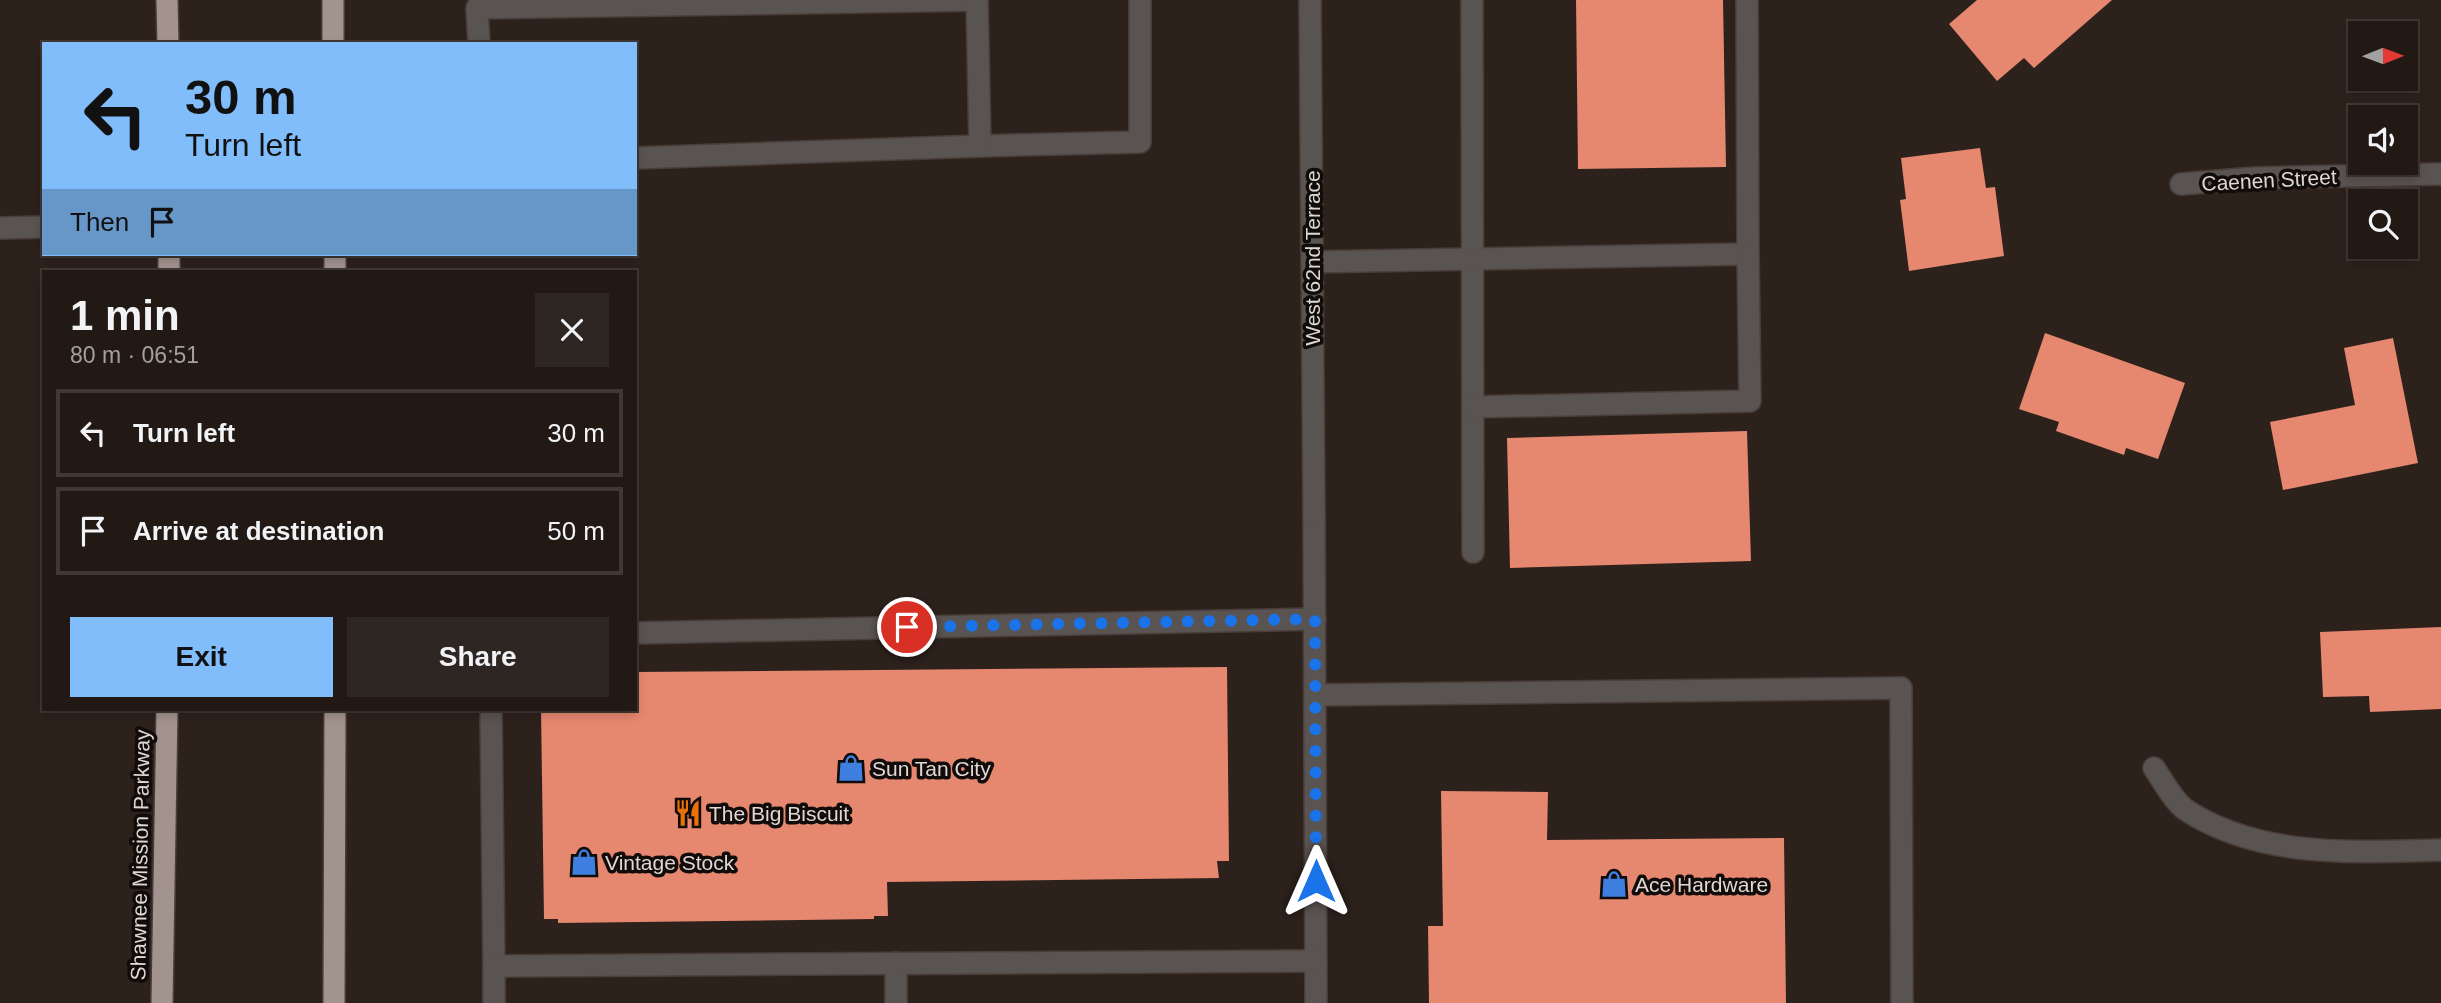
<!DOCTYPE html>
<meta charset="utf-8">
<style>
:root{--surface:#221915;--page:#2e2622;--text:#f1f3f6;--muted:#a2a0a0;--line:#3f3834;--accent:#80bdfa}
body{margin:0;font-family:Helvetica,sans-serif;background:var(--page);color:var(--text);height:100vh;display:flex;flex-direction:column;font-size:26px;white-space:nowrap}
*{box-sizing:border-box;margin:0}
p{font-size:23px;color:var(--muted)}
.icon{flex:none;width:38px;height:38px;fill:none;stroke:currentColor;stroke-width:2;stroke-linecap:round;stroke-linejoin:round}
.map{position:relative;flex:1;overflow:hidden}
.details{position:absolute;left:42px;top:270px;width:595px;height:441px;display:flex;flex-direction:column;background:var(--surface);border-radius:0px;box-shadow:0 4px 10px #0003,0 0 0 2px var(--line)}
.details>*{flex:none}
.top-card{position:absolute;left:42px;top:42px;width:595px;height:214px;border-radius:0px;box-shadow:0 4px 10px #0003,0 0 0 2px var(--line);background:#80bdfa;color:#111;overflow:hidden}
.needle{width:46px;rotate:89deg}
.controls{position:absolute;left:2348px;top:21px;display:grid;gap:14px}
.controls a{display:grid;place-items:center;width:70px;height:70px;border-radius:0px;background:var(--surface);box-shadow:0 4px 10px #0003,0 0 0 2px var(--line);font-size:35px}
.pin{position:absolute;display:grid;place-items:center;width:60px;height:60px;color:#fff;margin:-30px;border:4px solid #fff;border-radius:50%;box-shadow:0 2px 7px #0007}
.me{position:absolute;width:77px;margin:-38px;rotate:0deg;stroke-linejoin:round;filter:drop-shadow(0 0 5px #0008)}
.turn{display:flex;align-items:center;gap:24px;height:147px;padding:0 28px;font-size:32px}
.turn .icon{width:91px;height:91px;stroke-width:2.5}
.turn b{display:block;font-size:49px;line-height:60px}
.then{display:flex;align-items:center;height:66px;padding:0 28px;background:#0003;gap:14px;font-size:26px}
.round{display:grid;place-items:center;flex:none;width:74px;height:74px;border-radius:0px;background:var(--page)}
.overview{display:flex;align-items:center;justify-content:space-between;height:119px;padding:0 28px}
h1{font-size:42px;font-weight:700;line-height:52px}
.cta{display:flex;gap:14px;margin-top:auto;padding:14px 28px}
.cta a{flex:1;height:80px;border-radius:0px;background:var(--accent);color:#111;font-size:28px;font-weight:700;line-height:80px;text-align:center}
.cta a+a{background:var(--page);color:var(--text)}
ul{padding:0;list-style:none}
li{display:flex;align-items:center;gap:21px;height:88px;margin:0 14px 10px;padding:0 14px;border:4px solid var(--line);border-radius:0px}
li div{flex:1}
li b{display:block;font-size:26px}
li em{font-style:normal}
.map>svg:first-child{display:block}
.building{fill:#e6876f}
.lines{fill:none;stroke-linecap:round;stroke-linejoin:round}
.lane-casing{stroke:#493e39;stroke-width:24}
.street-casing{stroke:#493e39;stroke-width:24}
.highway-casing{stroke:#493e39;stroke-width:24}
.lane{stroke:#595351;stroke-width:21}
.street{stroke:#595351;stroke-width:21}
.highway{stroke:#a3938e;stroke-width:21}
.route{stroke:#1a73e8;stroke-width:12;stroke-dasharray:0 21.6}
.labels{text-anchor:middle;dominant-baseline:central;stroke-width:7;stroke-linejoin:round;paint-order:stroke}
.street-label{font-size:21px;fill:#dfd7d4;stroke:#110c0a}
.poi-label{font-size:21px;fill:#dfd7d4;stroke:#110c0a;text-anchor:start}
</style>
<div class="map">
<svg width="2441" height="1003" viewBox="0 0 2441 1003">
<rect width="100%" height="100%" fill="#2d211c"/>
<g class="building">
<path d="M 1576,0 L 1723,0 L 1726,167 L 1578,169 Z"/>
<path d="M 1977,0 L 2112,0 L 2034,68 L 2024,58 L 1997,81 L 1949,24 Z"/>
<path d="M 1980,148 L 1986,188 L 1995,187 L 2004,256 L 1909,271 L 1900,200 L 1906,199 L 1901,158 Z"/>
<path d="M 2045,333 L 2185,383 L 2158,459 L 2126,448 L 2124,455 L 2056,431 L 2059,422 L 2019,409 Z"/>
<path d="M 2393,338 L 2418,463 L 2283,490 L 2270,422 L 2355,405 L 2344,348 Z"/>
<path d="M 1747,431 L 1751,561 L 1510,568 L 1507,438 Z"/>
<path d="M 2441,627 L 2441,709 L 2370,712 L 2369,696 L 2323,697 L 2320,632 Z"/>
<path d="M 1227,667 L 1229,861 L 1217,861 L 1219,878 L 887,882 L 888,916 L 874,916 L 874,919 L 558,923 L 558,919 L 544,919 L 541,709 L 635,709 L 635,672 Z"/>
<path d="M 1441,791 L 1548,792 L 1547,840 L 1784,838 L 1786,1003 L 1429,1003 L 1428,926 L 1443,926 Z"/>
</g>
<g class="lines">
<defs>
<g id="lane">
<path d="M 1472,0 L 1473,552"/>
<path d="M 479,44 L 477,8 L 977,0"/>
<path d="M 980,146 L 1140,142 L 1140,0"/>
<path d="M 635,158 L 980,146 L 977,0"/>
<path d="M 1312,262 L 1748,254 L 1747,0"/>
<path d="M 1473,407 L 1750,401 L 1748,254"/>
<path d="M 1314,515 L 1316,1003"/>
<path d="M 635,633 L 1315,619"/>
<path d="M 1315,695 L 1901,688 L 1902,1003"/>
<path d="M 491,709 L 494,966"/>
<path d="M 896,963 L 896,1003"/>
<path d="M 494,1003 L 494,966 L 1316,961"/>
</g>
<g id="street">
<path d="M 1310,0 L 1314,515"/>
<path d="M 2181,184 L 2255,178 L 2441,174"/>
<path d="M 0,228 L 44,227"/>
<path d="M 2154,768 C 2163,781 2174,802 2186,810 C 2261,859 2357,852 2441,850"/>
</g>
<g id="highway">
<path d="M 167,0 L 168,44"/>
<path d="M 333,0 L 333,44"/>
<path d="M 169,271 L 169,254"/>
<path d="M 335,271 L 335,254"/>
<path d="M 162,1003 L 167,709"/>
<path d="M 334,1003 L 335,709"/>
</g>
</defs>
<use href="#lane" class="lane-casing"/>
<use href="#street" class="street-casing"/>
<use href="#highway" class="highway-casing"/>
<use href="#lane" class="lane"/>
<use href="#street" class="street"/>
<use href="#highway" class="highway"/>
</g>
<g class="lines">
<path class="route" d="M 907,627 L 1315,619 L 1316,881"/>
</g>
<defs>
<symbol id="shop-bare" viewBox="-9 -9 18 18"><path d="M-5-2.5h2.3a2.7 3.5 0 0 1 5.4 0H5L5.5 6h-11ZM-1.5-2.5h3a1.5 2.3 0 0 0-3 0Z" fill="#3f7fe0" stroke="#110c0a" stroke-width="2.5" paint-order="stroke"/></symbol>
<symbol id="restaurant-bare" viewBox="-9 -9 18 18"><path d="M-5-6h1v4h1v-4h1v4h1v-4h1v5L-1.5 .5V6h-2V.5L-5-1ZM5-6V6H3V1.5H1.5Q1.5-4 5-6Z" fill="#e8710a" stroke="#110c0a" stroke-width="2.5" paint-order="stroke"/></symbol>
</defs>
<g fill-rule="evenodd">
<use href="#shop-bare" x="832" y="749" width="38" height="38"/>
<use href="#restaurant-bare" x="669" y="794" width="38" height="38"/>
<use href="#shop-bare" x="565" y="843" width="38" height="38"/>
<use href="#shop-bare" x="1595" y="865" width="38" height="38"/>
</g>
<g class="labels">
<g class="street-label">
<text transform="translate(2269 180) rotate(-3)">Caenen Street</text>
<text transform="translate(1312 258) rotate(-90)">West 62nd Terrace</text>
<text transform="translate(140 855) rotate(-89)">Shawnee Mission Parkway</text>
</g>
<g class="poi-label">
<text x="872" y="768">Sun Tan City</text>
<text x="709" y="813">The Big Biscuit</text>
<text x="605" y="862">Vintage Stock</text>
<text x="1635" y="884">Ace Hardware</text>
</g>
</g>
</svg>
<div class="controls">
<a><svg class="needle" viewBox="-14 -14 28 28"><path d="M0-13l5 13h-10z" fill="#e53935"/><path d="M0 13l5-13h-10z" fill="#a2a0a0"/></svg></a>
<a><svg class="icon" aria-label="sound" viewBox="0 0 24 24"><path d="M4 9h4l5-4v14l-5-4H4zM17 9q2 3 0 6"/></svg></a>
<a><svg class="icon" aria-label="search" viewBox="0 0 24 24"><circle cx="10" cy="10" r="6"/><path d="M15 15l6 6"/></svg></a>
</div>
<div class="pin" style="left:907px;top:627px;background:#d93025"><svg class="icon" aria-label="arrive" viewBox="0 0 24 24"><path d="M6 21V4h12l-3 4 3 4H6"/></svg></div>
<svg class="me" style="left:1316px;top:881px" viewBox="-20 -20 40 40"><path d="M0-17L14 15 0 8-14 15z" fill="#1a73e8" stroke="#fff" stroke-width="4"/></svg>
<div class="top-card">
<div class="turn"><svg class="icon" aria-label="left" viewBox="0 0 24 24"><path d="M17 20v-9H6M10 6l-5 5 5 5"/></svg><div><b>30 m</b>Turn left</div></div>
<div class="then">Then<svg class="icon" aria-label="arrive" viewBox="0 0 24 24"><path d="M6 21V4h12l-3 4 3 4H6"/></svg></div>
</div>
<section class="details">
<div class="overview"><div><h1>1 min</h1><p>80 m · 06:51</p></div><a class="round"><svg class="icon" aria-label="close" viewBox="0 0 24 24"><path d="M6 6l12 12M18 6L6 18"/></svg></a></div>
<ul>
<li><svg class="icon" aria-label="left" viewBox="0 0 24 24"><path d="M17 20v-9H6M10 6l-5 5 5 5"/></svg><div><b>Turn left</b></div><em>30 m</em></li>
<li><svg class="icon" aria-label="arrive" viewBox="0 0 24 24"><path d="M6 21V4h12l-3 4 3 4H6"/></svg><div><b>Arrive at destination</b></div><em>50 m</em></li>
</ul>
<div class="cta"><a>Exit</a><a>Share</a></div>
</section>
</div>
